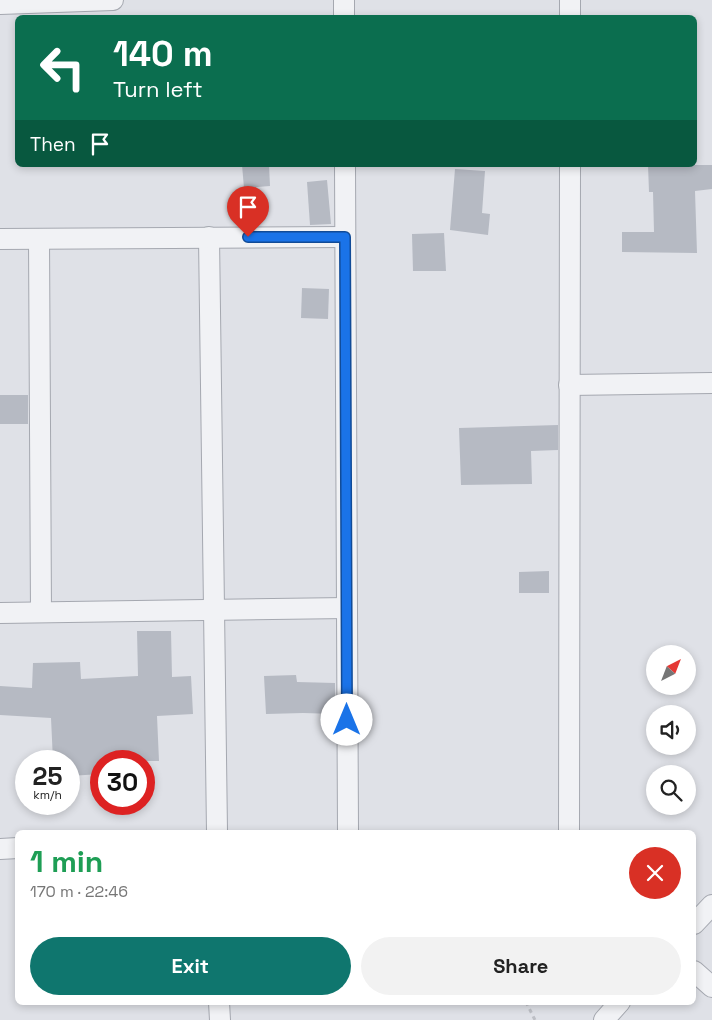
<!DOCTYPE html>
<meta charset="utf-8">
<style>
:root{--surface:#fff;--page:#f2f2f2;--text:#222;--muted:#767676;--accent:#0f766e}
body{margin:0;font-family:"Space Grotesk",sans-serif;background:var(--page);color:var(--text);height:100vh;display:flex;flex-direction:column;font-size:19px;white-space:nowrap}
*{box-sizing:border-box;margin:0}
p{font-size:16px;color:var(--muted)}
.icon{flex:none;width:28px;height:28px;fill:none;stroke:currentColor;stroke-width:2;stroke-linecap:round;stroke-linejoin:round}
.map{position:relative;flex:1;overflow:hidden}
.panel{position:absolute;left:15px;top:830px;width:681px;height:175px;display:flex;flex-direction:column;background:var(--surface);border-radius:8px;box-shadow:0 2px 8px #0003}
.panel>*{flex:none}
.hud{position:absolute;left:15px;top:15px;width:682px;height:152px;border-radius:8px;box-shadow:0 2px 8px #0003;background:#0b6e4f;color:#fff;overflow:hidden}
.needle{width:32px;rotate:42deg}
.controls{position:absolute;left:646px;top:645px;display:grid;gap:10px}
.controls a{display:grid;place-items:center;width:50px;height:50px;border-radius:50%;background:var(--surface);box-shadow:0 2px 8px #0003;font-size:25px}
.speed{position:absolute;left:15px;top:750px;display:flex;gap:10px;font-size:25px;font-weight:700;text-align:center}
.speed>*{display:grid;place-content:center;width:65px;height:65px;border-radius:50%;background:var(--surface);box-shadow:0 2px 8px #0003;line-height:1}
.speed small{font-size:12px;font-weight:400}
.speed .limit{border:8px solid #d22;background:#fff;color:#111}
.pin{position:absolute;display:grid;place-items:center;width:42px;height:42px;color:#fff;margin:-51px -21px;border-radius:50% 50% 50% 0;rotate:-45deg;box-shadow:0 0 5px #0007}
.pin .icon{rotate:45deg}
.me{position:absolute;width:55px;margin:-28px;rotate:0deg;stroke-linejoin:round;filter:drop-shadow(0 0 4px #0008)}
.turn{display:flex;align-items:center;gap:18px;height:105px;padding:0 15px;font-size:22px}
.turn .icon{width:65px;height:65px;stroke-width:2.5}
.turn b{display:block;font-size:35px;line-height:42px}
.then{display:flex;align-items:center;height:48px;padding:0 15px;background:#0003;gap:10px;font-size:19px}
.round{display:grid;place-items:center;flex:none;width:52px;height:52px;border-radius:26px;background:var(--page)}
.summary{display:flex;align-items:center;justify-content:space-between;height:85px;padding:0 15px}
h1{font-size:30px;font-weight:800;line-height:38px;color:#1e9e55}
.button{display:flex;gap:10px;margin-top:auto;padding:10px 15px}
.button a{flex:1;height:58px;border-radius:30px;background:var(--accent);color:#fff;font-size:20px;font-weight:800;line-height:58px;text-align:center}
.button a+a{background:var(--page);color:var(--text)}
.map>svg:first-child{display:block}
.building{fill:#b6bac3}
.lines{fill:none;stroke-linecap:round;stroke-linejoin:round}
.minor-casing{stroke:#a5a8b0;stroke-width:22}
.path{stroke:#bdbfc5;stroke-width:3;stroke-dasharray:4 4;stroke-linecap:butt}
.minor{stroke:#f1f2f5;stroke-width:20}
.route-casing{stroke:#114b97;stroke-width:12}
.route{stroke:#1a73e8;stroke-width:9}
</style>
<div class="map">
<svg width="712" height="1020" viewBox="0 0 712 1020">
<rect width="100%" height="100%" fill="#dfe1e7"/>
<g class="building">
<path d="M 242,165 L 269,165 L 270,186 L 244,188 Z"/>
<path d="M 648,165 L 712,165 L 712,189 L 695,191 L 697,253 L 622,252 L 622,232 L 654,232 L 653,192 L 649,192 Z"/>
<path d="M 455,169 L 485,171 L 482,213 L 490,214 L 488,235 L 450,230 Z"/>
<path d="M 327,180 L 331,224 L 310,225 L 307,182 Z"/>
<path d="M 444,233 L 446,271 L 413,271 L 412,234 Z"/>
<path d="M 302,288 L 329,289 L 328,319 L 301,318 Z"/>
<rect x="0" y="395" width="28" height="29"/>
<path d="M 558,425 L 558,450 L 531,451 L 532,484 L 461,485 L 459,428 Z"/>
<path d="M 549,571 L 549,593 L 519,593 L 519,572 Z"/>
<path d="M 137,631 L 171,631 L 172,677 L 191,676 L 193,714 L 157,716 L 159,761 L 101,761 L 101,774 L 69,776 L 69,761 L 53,761 L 51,718 L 0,715 L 0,686 L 32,688 L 33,663 L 80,662 L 81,679 L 138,676 Z"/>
<path d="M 296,675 L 297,682 L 335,683 L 335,714 L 303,713 L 266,714 L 264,676 Z"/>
</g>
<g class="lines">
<defs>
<g id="minor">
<path d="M 344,0 L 344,18"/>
<path d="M 0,4 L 113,0"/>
<path d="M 570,18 L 570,0"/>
<path d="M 345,165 L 348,832"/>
<path d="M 209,237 L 217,832"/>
<path d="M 0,239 L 345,237"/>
<path d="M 39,239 L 41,612"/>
<path d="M 569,385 L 712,383"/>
<path d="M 0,613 L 347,608"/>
<path d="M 569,832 L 570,165"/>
<path d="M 0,849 L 18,848"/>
<path d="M 694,924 L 712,905"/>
<path d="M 694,971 L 712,987"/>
<path d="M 219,1002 L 220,1020"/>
<path d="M 604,1020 L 620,1002"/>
</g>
</defs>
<use href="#minor" class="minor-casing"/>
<path class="path" d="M 526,1002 L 535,1020"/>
<use href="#minor" class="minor"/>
</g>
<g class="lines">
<defs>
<path id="route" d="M 248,237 L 345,237 L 347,720"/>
</defs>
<use href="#route" class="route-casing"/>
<use href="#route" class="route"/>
</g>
</svg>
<div class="controls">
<a><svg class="needle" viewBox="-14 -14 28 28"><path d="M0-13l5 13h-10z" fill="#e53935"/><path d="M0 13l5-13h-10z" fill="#767676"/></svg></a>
<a><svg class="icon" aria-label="sound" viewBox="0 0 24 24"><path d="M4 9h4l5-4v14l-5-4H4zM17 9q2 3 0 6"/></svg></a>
<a><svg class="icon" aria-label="search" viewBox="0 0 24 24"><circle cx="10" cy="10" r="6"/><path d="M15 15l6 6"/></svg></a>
</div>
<div class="speed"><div>25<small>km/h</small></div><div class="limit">30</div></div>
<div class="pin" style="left:248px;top:237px;background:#d93025"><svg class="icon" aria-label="arrive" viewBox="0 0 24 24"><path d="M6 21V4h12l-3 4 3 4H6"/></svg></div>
<svg class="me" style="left:347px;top:720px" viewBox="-20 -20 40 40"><circle r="19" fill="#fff"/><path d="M0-13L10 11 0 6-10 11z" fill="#1a73e8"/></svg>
<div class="hud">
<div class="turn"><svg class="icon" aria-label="left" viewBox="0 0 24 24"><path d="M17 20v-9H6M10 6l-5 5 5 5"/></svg><div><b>140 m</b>Turn left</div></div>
<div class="then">Then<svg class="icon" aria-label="arrive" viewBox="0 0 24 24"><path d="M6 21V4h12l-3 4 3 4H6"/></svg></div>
</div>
<section class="panel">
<div class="summary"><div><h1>1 min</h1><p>170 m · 22:46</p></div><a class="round" style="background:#d93025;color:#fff"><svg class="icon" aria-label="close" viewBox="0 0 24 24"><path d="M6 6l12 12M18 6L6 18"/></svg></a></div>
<div class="button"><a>Exit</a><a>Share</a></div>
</section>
</div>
